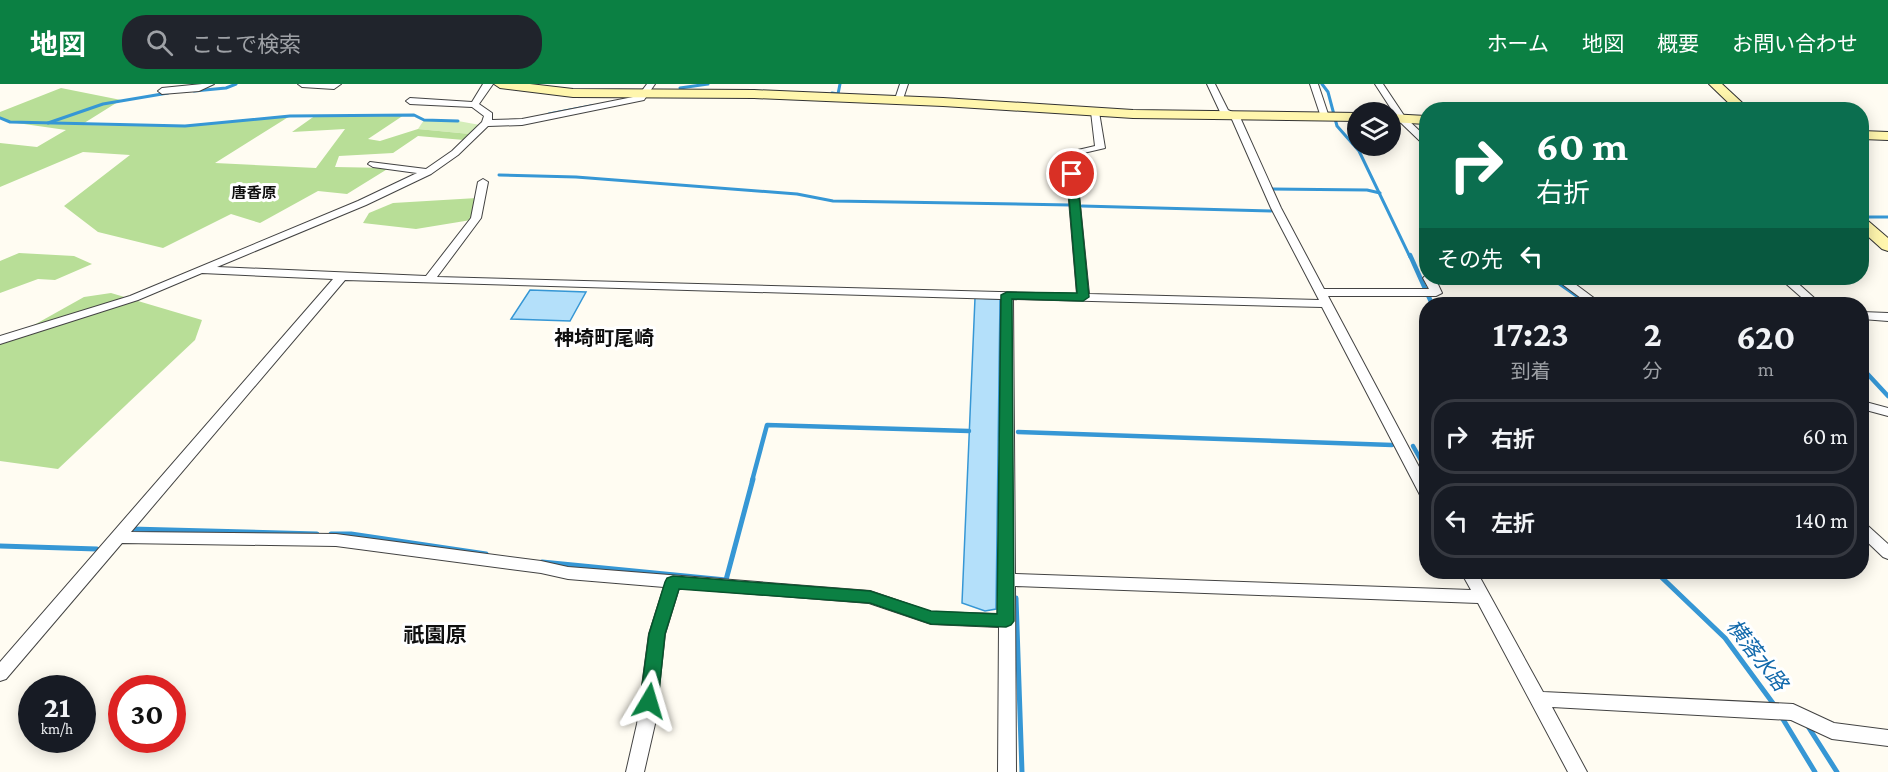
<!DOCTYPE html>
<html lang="ja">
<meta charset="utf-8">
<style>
:root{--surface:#171b24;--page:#20242c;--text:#f1f3f6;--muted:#9ea1a6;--line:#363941;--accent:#0b8043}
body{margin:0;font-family:"Crimson Pro","Noto Sans JP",serif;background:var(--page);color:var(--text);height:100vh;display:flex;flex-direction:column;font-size:22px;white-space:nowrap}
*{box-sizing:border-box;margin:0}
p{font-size:20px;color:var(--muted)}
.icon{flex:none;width:33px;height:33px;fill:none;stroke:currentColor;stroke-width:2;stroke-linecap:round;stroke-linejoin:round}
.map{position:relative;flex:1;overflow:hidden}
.drawer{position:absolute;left:1419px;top:213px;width:450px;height:282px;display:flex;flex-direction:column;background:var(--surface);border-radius:24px;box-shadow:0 3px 15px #0003}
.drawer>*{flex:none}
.banner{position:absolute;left:1419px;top:18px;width:450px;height:183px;border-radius:24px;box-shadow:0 3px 15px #0003;background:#0b6e4f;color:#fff;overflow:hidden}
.controls{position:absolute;left:1347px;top:18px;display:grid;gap:12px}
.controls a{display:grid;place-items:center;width:54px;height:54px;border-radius:50%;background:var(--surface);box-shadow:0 3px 15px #0003;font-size:30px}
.speed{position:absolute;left:18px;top:591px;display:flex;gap:12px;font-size:30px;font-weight:700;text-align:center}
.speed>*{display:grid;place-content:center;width:78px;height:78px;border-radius:50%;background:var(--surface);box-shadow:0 3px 15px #0003;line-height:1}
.speed small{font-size:15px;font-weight:400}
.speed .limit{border:9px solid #d22;background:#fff;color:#111}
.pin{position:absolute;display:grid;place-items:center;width:51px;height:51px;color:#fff;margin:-26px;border:3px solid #fff;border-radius:50%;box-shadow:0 2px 6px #0007}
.me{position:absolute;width:66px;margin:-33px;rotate:7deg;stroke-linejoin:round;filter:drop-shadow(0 0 4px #0008)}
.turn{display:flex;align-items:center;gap:21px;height:126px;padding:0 18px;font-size:27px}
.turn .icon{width:78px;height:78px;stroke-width:2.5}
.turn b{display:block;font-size:42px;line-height:51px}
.then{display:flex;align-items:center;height:57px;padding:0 18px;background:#0003;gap:12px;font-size:22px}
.eta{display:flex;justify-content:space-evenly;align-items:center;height:102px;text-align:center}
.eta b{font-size:36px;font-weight:700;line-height:42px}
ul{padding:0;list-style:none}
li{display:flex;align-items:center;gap:18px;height:75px;margin:0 12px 9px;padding:0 6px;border:3px solid var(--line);border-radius:24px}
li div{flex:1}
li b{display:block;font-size:22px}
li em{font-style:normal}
header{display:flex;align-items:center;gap:36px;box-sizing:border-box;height:84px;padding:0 30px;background:var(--accent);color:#fff}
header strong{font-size:28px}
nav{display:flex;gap:33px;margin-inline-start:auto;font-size:21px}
.search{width:420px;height:54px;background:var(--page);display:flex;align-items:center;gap:15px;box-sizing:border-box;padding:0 21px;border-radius:24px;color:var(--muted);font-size:22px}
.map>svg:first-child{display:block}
.green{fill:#d4edb9}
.forest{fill:#b8de97}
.water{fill:#b4e0fa;stroke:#3697d5;stroke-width:1.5}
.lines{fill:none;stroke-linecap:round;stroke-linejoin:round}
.stream-far2{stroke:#3697d5;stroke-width:3}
.stream-far1{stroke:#3697d5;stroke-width:4.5}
.stream{stroke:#3697d5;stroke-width:5}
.street-casing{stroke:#434343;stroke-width:2}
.secondary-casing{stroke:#323232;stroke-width:2}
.street{fill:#fff;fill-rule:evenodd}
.secondary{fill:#fff6ad;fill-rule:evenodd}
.route{fill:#0b8043;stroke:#07532c;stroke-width:1.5}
.labels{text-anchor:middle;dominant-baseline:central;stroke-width:6;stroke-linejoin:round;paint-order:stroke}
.far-neighbourhood-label{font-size:15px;font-weight:bold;fill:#101010;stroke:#fff}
.quarter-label{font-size:20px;font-weight:bold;fill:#101010;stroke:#fff}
.near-neighbourhood-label{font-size:21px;font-weight:bold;fill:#101010;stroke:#fff}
.near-water-label{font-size:21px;font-style:italic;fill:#1068aa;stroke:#fff}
</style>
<header>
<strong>地図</strong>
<div class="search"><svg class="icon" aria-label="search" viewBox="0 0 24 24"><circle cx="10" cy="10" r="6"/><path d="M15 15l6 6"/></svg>ここで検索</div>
<nav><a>ホーム</a><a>地図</a><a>概要</a><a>お問い合わせ</a></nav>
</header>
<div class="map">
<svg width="1888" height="688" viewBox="0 0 1888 688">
<rect width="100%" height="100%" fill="#fffcf2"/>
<path class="green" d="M 424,36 L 458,37 L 480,41 L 470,50 L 418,45 Z"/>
<g class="forest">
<path d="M 61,4 L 121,16 L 81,41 L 185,42 L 290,32 L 215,79 L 316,84 L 345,45 L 292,48 L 316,31 L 404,31 L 368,55 L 380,57 L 418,45 L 470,50 L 464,56 L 418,52 L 393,69 L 339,72 L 335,83 L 389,84 L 347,110 L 318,107 L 260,139 L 231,130 L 163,164 L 98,148 L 64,122 L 130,71 L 83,68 L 0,103 L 0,59 L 37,63 L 66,46 L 10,38 L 0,34 L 0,28 Z"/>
<path d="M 477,114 L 471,136 L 416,145 L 363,139 L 369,129 L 393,119 Z"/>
<path d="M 19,169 L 74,172 L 92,180 L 55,196 L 38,195 L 0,209 L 0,177 Z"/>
<path d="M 111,209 L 202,236 L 195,256 L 58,385 L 0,377 L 0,260 L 84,213 Z"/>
</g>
<g class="water">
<path d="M 530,206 L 586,208 L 570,237 L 511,235 Z"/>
<path d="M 975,214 L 1000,215 L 996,525 L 985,527 L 962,519 Z"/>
</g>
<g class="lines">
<g class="stream-far2">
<path d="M 1322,0 L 1328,8 L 1337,42 L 1359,67 L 1410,173"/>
<path d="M 680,4 L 708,0"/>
<path d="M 194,7 L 226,4 L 236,0"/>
<path d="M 832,9 L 838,10 L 840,0"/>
<path d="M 549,30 L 591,22"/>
<path d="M 0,34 L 10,38 L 185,42 L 290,32 L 414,31 L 424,36 L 458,37"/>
<path d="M 48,39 L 103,20 L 168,9"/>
<path d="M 499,91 L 576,93 L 797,110 L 833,117 L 1070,121"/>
<path d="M 1271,105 L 1367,106 L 1380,109"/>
<path d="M 1082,122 L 1271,127"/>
<path d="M 1864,133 L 1888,133"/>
</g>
<g class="stream-far1">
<path d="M 1410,171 L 1432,220"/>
<path d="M 1552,194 L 1589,220"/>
<path d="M 1862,284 L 1888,312"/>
<path d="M 1018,348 L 1392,361"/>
<path d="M 1413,362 L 1426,385"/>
<path d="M 752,397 L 767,341 L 969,347"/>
</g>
<g class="stream">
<path d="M 131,445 L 317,450"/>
<path d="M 331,450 L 351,450 L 486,470"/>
<path d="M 0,462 L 97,465"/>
<path d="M 542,478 L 726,496 L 753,395"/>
<path d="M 1656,488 L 1725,554 L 1775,622"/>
<path d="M 1011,514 L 1016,514 L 1022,688"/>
<path d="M 1781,632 L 1815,688"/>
<path d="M 1809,644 L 1837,688"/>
</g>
<defs>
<g id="street">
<path d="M 202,0 L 214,0 L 199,7 L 162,10 L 158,7 L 162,4 Z"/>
<path d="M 298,0 L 341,0 L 334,5 L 302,3 Z"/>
<path d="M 483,0 L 493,0 L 479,20 L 492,29 L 492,36 L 522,35 L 638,12 L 647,0 L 655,0 L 644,16 L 522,41 L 488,42 L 458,71 L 431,90 L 366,121 L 217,183 L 426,192 L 471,134 L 478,98 L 483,95 L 488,98 L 481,134 L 437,193 L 1077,210 L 1065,69 L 1095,62 L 1091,28 L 1095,25 L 1099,28 L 1105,64 L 1075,71 L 1089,210 L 1319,216 L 1271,124 L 1231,33 L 1221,30 L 1207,0 L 1215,0 L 1228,26 L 1239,31 L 1281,124 L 1324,205 L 1429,205 L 1423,194 L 1426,191 L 1426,194 L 1435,194 L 1442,209 L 1436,212 L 1328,212 L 1426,396 L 1426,414 L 1421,413 L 1419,409 L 1322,223 L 1013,215 L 1015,490 L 1471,506 L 1461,488 L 1477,488 L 1543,608 L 1793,620 L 1834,639 L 1888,646 L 1888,662 L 1832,655 L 1791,636 L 1552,623 L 1587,688 L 1568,688 L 1478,519 L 1015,502 L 1016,688 L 998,688 L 999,543 L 931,540 L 869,519 L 679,504 L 665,550 L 655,640 L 644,688 L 626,688 L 637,640 L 649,550 L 664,503 L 568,495 L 541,489 L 336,462 L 122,459 L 6,595 L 0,597 L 0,578 L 333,195 L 202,189 L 138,216 L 0,260 L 0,252 L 130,212 L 358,117 L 417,89 L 373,83 L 368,80 L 370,78 L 426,85 L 452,67 L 482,38 L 484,32 L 472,23 L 410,20 L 406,17 L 410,14 L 472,18 ZM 345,196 L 1001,215 L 999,530 L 931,528 L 870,507 L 568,483 L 541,477 L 336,450 L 131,448 Z"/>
<path d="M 900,0 L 908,0 L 903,15 L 899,18 L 895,15 Z"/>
<path d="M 1310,0 L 1318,0 L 1329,33 L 1328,35 L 1321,33 Z"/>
<path d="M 1375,0 L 1383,0 L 1405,33 L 1426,53 L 1426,61 L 1423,60 L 1399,37 Z"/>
<path d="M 1554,194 L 1567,194 L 1602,220 L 1589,220 Z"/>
<path d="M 1745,194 L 1792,194 L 1821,220 L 1809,220 L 1784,198 L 1751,197 Z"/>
<path d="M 1862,228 L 1888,229 L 1888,237 L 1862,235 Z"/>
<path d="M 1862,317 L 1888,324 L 1888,332 L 1862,325 Z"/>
<path d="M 1862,440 L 1867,441 L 1888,460 L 1888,475 L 1883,473 L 1862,453 Z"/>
</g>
<g id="secondary">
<path d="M 494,0 L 530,0 L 573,5 L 754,6 L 943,14 L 1133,26 L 1358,29 L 1358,37 L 1133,34 L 943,22 L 754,14 L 573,13 L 500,4 Z"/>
<path d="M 1709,0 L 1722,0 L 1750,26 L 1736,26 Z"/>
<path d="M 1390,30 L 1426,32 L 1426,40 L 1390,38 Z"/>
<path d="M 1862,47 L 1888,48 L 1888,56 L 1862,55 Z"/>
<path d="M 1862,134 L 1867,136 L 1888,154 L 1888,167 L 1882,165 L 1862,147 Z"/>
</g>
</defs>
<use href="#street" class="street-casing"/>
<use href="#secondary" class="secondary-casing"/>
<use href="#street" class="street"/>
<use href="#secondary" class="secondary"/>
</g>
<path class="route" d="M 1072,87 L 1077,90 L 1089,213 L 1083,217 L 1012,215 L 1014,537 L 1011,541 L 1006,543 L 931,540 L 870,519 L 679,505 L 665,550 L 658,617 L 655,623 L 649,625 L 642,623 L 640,617 L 649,550 L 665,498 L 667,494 L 673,492 L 870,507 L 931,527 L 997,530 L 1001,211 L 1007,208 L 1077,209 L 1067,90 Z"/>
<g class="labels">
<g class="far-neighbourhood-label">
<text x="254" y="109">唐香原</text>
</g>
<g class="quarter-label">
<text x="604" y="254">神埼町尾崎</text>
</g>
<g class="near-neighbourhood-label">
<text x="435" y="551">祇園原</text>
</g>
<g class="near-water-label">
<text transform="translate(1757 571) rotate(52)">横落水路</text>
</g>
</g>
</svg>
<div class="controls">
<a><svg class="icon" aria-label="layers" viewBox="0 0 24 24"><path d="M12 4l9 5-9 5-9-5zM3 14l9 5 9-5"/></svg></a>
</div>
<div class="speed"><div>21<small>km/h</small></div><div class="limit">30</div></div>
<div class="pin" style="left:1072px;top:90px;background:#d93025"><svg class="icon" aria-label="arrive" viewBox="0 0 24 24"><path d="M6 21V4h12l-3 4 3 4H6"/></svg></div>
<svg class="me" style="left:649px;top:617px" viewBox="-20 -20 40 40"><path d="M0-17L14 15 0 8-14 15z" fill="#0b8043" stroke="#fff" stroke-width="4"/></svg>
<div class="banner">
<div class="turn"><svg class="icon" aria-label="right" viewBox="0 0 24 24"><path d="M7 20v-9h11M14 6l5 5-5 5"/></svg><div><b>60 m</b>右折</div></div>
<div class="then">その先<svg class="icon" aria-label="left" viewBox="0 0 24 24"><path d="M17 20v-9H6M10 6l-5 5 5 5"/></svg></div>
</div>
<section class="drawer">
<div class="eta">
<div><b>17:23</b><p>到着</p></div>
<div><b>2</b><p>分</p></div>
<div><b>620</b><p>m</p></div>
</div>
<ul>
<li><svg class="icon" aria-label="right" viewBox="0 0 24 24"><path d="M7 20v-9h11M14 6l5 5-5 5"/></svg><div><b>右折</b></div><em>60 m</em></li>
<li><svg class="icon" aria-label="left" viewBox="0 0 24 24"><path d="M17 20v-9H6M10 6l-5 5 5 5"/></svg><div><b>左折</b></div><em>140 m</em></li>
</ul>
</section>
</div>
